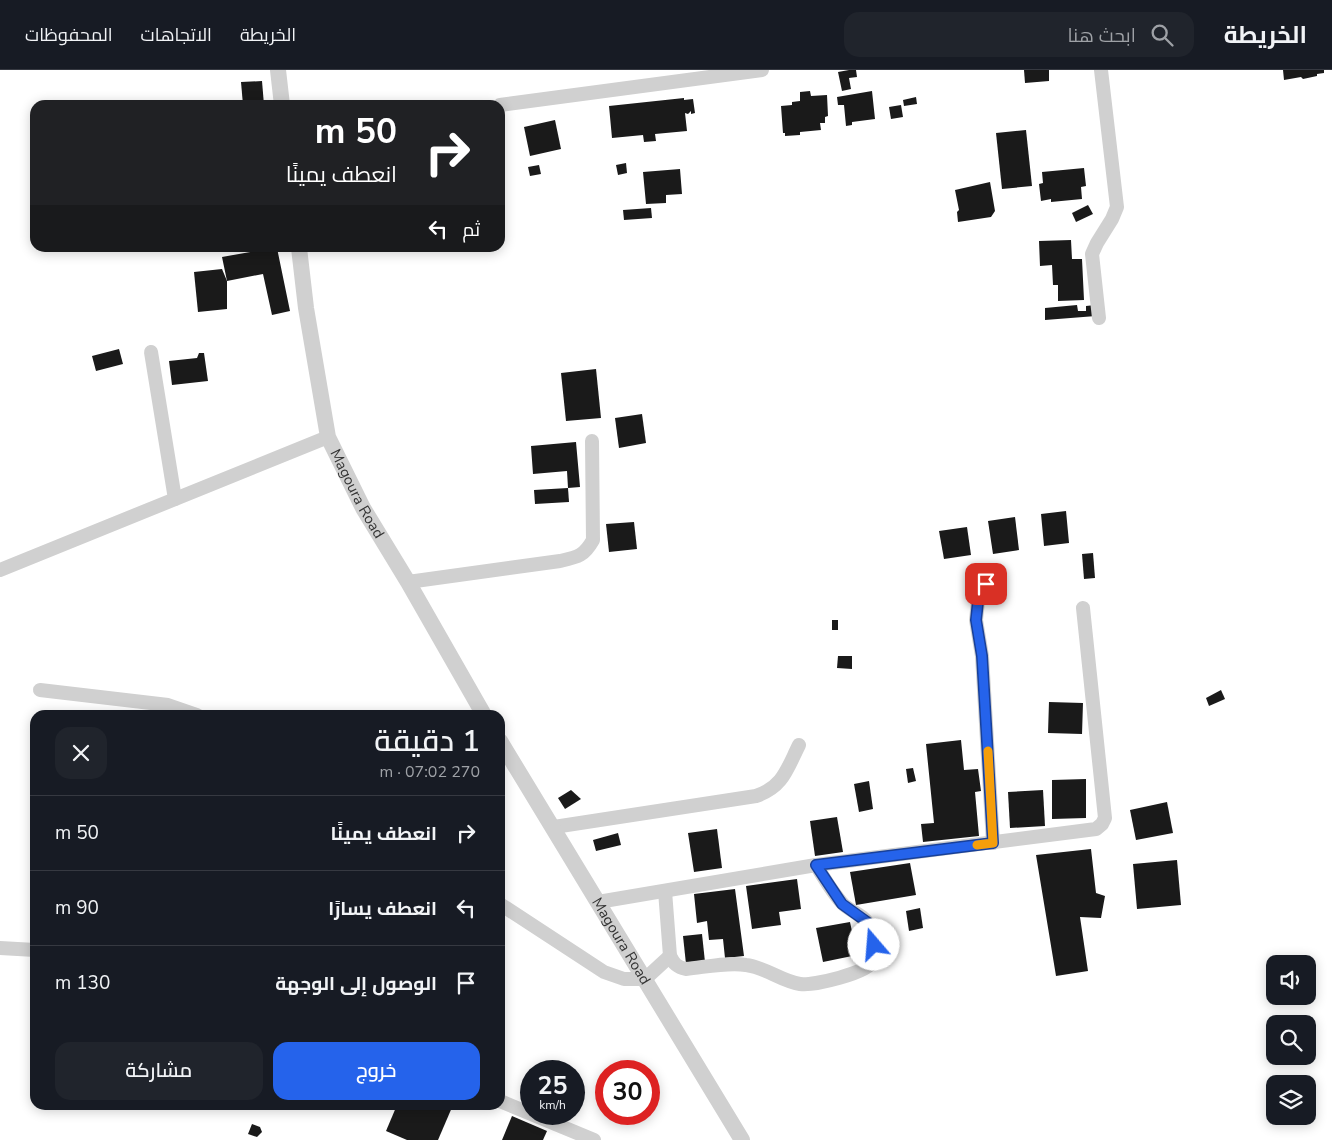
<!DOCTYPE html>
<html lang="ar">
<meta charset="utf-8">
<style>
:root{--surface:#171b24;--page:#20242c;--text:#f1f3f6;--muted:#9ea1a6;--line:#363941;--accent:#2563eb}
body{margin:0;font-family:"Nunito Sans",Cairo,sans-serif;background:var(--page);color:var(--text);direction:rtl;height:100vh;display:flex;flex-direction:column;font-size:19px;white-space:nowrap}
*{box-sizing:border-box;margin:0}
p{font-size:16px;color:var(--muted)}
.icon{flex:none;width:28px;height:28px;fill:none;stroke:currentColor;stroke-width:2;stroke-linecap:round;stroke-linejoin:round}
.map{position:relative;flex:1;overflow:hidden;direction:ltr}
.details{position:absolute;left:30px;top:640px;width:475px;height:400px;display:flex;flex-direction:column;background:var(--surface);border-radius:15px;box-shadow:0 2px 12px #0003;direction:rtl}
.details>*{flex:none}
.top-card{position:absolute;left:30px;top:30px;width:475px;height:152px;border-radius:15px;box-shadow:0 2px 12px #0003;direction:rtl;background:#202124;color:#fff;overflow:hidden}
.tools{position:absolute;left:1266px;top:885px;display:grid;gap:10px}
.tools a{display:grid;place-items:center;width:50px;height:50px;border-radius:10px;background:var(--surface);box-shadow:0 2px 12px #0003;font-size:25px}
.speed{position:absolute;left:520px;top:990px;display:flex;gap:10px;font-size:25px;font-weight:700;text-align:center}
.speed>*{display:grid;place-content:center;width:65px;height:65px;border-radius:50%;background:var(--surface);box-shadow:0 2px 12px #0003;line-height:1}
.speed small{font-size:12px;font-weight:400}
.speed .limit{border:8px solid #d22;background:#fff;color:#111}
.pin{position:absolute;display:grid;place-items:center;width:42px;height:42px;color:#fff;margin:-21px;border-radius:10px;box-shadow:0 2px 8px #0006}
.me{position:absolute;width:55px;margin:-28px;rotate:342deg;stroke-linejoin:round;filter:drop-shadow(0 0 4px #0008)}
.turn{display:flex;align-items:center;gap:18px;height:105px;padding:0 25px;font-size:22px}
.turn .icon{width:65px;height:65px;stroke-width:2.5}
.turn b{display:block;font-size:35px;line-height:42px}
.then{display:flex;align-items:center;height:48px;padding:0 25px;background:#0003;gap:10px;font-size:19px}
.round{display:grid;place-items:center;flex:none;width:52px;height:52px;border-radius:15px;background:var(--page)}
.overview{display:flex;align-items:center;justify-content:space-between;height:85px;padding:0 25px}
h1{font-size:30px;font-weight:600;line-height:38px}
.primary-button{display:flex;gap:10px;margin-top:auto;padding:10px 25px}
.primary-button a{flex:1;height:58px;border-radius:15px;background:var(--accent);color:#fff;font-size:20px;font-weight:600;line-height:58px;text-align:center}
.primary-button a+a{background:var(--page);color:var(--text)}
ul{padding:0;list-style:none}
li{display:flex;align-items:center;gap:15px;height:75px;padding:0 25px;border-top:1px solid var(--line)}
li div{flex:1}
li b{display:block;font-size:19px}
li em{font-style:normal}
header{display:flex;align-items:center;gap:30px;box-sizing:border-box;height:70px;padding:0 25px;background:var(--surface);border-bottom:1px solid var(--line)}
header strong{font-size:24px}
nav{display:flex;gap:28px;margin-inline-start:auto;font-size:18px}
.search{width:350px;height:45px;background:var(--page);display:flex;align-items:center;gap:12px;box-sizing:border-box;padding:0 18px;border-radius:15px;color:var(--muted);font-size:19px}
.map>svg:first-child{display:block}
.building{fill:#1a1a1a}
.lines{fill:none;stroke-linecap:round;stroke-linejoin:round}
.minor{stroke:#d0d0d0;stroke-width:14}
.tertiary{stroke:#d0d0d0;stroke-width:16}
.route-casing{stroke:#184099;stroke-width:12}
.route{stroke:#2563eb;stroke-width:9}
.slow{stroke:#f59e0b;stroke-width:9}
.labels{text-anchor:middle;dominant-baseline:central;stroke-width:5;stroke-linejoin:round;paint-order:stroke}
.street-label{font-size:15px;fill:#333;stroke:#fff}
</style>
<header>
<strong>الخريطة</strong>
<div class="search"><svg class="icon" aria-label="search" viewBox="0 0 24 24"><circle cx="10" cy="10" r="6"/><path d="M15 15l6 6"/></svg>ابحث هنا</div>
<nav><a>الخريطة</a><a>الاتجاهات</a><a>المحفوظات</a></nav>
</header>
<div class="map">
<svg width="1332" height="1070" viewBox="0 0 1332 1070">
<rect width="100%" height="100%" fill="#fff"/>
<g class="building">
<path d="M 849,0 L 856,0 L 857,7 L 849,8 L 851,19 L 842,21 L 838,2 Z"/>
<path d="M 1024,0 L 1049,0 L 1049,11 L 1025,13 Z"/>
<path d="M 1283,0 L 1324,0 L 1324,3 L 1317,4 L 1317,6 L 1303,9 L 1301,7 L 1284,10 Z"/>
<path d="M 262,11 L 264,35 L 243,35 L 241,12 Z"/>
<path d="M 810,21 L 811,26 L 827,25 L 828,46 L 825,47 L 825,53 L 820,53 L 821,60 L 800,62 L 800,65 L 785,66 L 785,63 L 783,63 L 781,36 L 792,35 L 792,32 L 800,31 L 800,22 Z"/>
<path d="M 872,21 L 875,49 L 852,52 L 852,55 L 846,56 L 844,35 L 838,35 L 837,27 Z"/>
<path d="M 916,27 L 917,34 L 904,36 L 903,30 Z"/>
<path d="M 684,28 L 684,30 L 693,29 L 695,43 L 691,44 L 691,41 L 688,44 L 685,43 L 687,61 L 655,64 L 656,71 L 644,72 L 643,65 L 612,68 L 609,36 Z"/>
<path d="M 901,35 L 903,47 L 891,49 L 889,37 Z"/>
<path d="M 555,50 L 561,79 L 530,86 L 524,57 Z"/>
<path d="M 1026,60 L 1032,116 L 1002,119 L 996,63 Z"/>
<path d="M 626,93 L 627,103 L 618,105 L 616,95 Z"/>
<path d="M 539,95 L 541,104 L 530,106 L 528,97 Z"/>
<path d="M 1084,98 L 1086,116 L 1081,117 L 1082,129 L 1051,132 L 1051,129 L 1041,131 L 1039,114 L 1043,113 L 1042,102 Z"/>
<path d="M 680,99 L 682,124 L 666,125 L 666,133 L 646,134 L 643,102 Z"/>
<path d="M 990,112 L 995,141 L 991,147 L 958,152 L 957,142 L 959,140 L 955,120 Z"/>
<path d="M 1088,135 L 1093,144 L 1076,152 L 1072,143 Z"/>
<path d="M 651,138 L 652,148 L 624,150 L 623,140 Z"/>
<path d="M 1071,170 L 1072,189 L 1082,189 L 1084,230 L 1058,231 L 1058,215 L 1053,215 L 1052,195 L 1040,196 L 1039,171 Z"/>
<path d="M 272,178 L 277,178 L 290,241 L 272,245 L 263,204 L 227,211 L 222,187 Z"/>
<path d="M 222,199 L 227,211 L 227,239 L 198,242 L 194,202 Z"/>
<path d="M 1077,235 L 1078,241 L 1086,241 L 1086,236 L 1095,235 L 1096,246 L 1045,250 L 1045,238 Z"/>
<path d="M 119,279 L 123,294 L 96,301 L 92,286 Z"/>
<path d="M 199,283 L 204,283 L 208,311 L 172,315 L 169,291 L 197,288 Z"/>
<path d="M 596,299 L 601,348 L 566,351 L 561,303 Z"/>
<path d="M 642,344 L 646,373 L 619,378 L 615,348 Z"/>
<path d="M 576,372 L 580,417 L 568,418 L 567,401 L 533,404 L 531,376 Z"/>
<path d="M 568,418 L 569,432 L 535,434 L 534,420 Z"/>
<path d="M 1066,441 L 1069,473 L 1044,476 L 1041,444 Z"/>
<path d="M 1015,447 L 1019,480 L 993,484 L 988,451 Z"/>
<path d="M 634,452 L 637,479 L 609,482 L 606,454 Z"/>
<path d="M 967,457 L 971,485 L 944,489 L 939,461 Z"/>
<path d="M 1093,483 L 1095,508 L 1084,509 L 1082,484 Z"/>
<rect x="832" y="550" width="6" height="10"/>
<path d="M 838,586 L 852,586 L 852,599 L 837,598 Z"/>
<path d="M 1221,620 L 1225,629 L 1209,636 L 1206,628 Z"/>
<path d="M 1049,632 L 1083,633 L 1082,664 L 1048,663 Z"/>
<path d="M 961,670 L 964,700 L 978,699 L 981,721 L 975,722 L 979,766 L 923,772 L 921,754 L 934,753 L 926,674 Z"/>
<path d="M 913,698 L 916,711 L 908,713 L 906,699 Z"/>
<path d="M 1086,709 L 1086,748 L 1052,749 L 1052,710 Z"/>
<path d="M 869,711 L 873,739 L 859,742 L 854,714 Z"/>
<path d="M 571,720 L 581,729 L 565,739 L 558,728 Z"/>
<path d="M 1043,720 L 1045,756 L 1010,758 L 1008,722 Z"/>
<path d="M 1167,732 L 1173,763 L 1136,770 L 1130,740 Z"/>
<path d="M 837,747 L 843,782 L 815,786 L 810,751 Z"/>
<path d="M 717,759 L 722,798 L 694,802 L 688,763 Z"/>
<path d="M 618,763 L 621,775 L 596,781 L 593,770 Z"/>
<path d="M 1091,779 L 1096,823 L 1105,826 L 1101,848 L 1080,847 L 1088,901 L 1056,906 L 1036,785 Z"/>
<path d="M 1177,790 L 1181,835 L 1137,839 L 1133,794 Z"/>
<path d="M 910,793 L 916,825 L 856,835 L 850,802 Z"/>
<path d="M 797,809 L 801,839 L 779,842 L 781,855 L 752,859 L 746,816 Z"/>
<path d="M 735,819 L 744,886 L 725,888 L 723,869 L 709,870 L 707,851 L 697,853 L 694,824 Z"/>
<path d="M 920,838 L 923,858 L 909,861 L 906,841 Z"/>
<path d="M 850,852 L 857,885 L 823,892 L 816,858 Z"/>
<path d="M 702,864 L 705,892 L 686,894 L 683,866 Z"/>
<path d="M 397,1035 L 453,1035 L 438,1070 L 407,1070 L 386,1061 Z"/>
<path d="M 512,1046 L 547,1061 L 543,1070 L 502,1070 Z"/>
<path d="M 252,1054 L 260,1057 L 262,1062 L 257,1067 L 248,1064 Z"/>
</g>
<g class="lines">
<g class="minor">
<path d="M 500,35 L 762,0"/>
<path d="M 1099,248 L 1092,184 L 1097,173 L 1112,149 L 1117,137 L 1101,0"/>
<path d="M 151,282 L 175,429"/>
<path d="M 0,500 L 328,367"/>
<path d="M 408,512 L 560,491 C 578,487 584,486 593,470 L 592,371"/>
<path d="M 986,514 L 979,522 L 976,550 L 982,586 L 993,773"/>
<path d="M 40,620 L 168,635 L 197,645"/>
<path d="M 554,757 L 756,726 C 783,717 787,699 799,675"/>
<path d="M 665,821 L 670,886"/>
<path d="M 598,832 L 816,795 L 1096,759 L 1102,754 L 1105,748 L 1083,538"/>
<path d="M 500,834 L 604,902 L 624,909 L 645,909 L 670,886 C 674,894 677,897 686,899 C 706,897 727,892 746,895 C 765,897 781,911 800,914 C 813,916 868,903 873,891 C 878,882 873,862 868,854 C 863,844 849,841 842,833 C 832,822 824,808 816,795"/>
<path d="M 0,878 L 35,880"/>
<path d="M 500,1031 L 594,1070"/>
</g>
<g class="tertiary">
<path d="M 278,0 L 282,35"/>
<path id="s1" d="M 299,178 L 306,238 L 328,367 L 363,438 L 408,512 L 484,645"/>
<path id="s2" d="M 500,671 L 742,1070"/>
</g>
</g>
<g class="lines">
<defs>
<path id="route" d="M 874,875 L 867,852 L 842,834 L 816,795 L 993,773 L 982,586 L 976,550 L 979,522 L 986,514"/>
</defs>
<use href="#route" class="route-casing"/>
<use href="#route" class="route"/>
<path class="slow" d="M 977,775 L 993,773 L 988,681"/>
</g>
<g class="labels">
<g class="street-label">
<text stroke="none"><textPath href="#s1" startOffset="255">Magoura Road</textPath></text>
<text stroke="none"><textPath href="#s2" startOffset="234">Magoura Road</textPath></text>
</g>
</g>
</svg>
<div class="tools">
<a><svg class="icon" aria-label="sound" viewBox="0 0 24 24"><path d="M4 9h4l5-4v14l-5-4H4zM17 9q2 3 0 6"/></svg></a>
<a><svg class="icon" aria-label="search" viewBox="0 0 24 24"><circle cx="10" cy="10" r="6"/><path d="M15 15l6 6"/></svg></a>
<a><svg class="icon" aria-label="layers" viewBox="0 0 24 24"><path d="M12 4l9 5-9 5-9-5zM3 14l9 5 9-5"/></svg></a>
</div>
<div class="speed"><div>25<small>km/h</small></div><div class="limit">30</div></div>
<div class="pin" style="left:986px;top:514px;background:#d93025"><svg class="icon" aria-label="arrive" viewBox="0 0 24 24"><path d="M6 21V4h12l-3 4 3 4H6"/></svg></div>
<svg class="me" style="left:874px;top:875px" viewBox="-20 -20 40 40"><circle r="19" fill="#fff"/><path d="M0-13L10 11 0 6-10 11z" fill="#2563eb"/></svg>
<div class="top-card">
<div class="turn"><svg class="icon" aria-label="right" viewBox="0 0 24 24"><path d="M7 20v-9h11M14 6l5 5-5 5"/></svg><div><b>50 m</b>انعطف يمينًا</div></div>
<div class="then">ثم<svg class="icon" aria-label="left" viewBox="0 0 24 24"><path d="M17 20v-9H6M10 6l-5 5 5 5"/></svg></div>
</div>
<section class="details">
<div class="overview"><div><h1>1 دقيقة</h1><p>270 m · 07:02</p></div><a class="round"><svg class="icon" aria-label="close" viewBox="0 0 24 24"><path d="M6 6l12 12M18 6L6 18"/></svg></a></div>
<ul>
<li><svg class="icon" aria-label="right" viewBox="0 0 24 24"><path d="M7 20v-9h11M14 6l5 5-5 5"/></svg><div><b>انعطف يمينًا</b></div><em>50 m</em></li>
<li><svg class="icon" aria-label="left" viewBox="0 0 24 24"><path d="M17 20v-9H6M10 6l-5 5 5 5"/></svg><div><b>انعطف يسارًا</b></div><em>90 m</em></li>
<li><svg class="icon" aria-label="arrive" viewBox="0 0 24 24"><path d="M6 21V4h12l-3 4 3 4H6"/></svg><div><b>الوصول إلى الوجهة</b></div><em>130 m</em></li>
</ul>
<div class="primary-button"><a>خروج</a><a>مشاركة</a></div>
</section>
</div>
